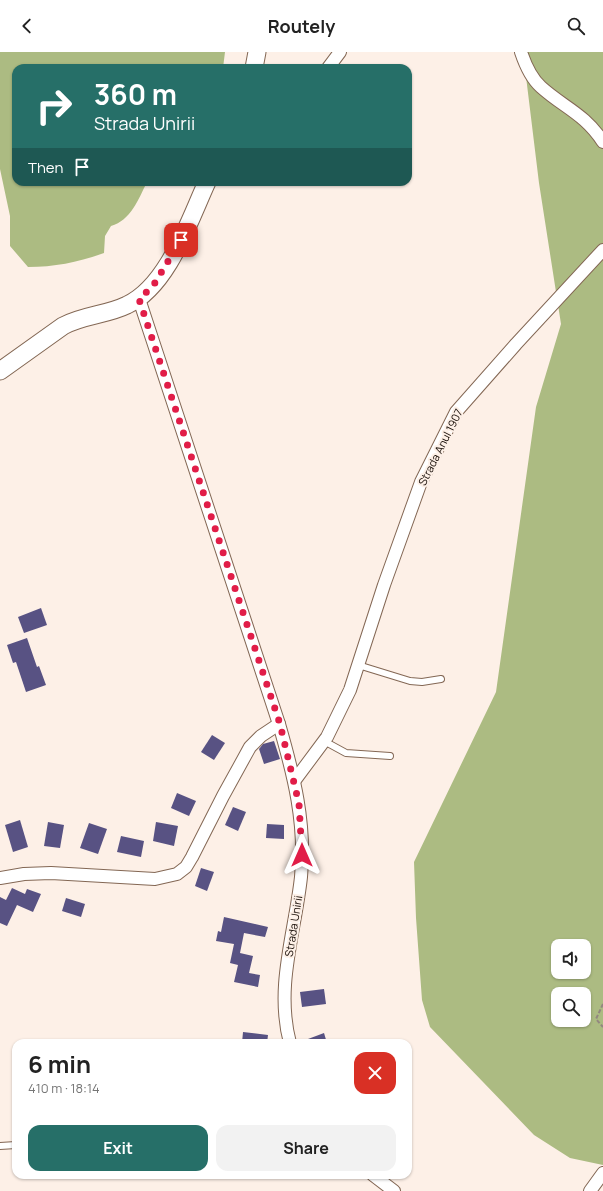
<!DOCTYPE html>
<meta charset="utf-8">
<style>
:root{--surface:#fff;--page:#f2f2f2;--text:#222;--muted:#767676;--accent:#266f68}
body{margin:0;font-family:Manrope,sans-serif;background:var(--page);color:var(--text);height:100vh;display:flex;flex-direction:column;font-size:15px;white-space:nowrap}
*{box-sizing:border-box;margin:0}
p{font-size:13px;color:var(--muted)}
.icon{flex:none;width:22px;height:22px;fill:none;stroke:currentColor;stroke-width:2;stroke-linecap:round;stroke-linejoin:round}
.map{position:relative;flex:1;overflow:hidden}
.sheet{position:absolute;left:12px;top:987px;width:400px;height:140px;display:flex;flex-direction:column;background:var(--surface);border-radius:12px;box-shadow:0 1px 3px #0004}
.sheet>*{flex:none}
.banner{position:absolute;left:12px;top:12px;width:400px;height:122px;border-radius:12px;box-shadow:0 1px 3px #0004;background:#266f68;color:#fff;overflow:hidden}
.tools{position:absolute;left:551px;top:887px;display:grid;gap:8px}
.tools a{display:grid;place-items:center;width:40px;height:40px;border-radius:8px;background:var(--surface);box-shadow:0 1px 3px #0004;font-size:20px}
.pin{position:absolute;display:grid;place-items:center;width:34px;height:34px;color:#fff;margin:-17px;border-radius:8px;box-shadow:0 2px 6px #0006}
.me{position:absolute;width:44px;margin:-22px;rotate:0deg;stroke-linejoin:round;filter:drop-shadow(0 0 3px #0008)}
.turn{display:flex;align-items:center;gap:14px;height:84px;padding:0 16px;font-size:18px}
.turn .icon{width:52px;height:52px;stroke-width:2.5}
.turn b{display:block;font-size:28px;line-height:34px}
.then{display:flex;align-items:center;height:38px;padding:0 16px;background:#0003;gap:8px;font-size:15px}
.round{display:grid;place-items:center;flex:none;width:42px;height:42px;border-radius:12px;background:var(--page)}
.headline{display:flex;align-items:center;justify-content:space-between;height:68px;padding:0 16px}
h1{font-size:24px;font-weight:700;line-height:30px}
.action{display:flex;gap:8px;margin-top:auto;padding:8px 16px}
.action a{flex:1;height:46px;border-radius:12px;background:var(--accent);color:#fff;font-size:16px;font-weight:700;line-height:46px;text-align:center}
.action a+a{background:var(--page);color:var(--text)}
header{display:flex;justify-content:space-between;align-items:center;height:52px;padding:0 16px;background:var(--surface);font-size:18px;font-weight:700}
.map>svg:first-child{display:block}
.forest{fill:#acbb82;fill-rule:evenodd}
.building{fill:#585283}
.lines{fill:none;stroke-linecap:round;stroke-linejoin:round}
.lane-casing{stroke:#836754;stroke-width:8}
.street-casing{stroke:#836754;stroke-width:14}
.secondary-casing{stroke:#836754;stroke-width:19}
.path{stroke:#92877f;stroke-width:2;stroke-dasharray:4 2;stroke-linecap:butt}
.lane{stroke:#fff;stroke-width:6}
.street{stroke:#fff;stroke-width:12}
.secondary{stroke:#fff;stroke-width:17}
.route{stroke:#e11d48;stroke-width:7;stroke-dasharray:0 12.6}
.labels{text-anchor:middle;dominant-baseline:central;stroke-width:4;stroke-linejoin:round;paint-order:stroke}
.street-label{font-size:11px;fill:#140a04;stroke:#fdf0e7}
</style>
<header><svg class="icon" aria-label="back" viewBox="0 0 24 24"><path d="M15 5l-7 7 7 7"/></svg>Routely<svg class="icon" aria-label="search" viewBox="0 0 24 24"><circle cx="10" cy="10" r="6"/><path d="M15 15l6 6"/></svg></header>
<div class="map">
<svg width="603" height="1139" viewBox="0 0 603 1139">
<rect width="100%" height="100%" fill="#fdf0e7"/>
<g class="forest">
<path d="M 0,0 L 225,0 L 223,16 L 16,16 L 16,130 L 147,130 C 138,148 131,168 111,174 L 105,184 L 104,201 C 79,210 55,215 28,215 L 10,194 L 10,164 L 0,117 Z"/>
<path d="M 523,0 L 603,0 L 603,1113 L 570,1106 L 534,1083 L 430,975 L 422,948 L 416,866 L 414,810 L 496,640 L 536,355 L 561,272 L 539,131 ZM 558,894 L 584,894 L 584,920 L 558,920 ZM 558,942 L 584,942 L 584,968 L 558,968 Z"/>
</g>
<g class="building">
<path d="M 41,556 L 47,573 L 24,581 L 18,565 Z"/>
<path d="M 27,586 L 37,615 L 39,614 L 46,633 L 26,640 L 16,610 L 13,611 L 7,593 Z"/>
<path d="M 212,683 L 225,691 L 214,708 L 201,700 Z"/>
<path d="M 274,689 L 280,707 L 264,712 L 259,697 L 263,692 Z"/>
<path d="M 177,741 L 196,749 L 189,764 L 171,756 Z"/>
<path d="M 233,755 L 246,760 L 238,779 L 225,773 Z"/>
<path d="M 20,768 L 28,795 L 13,800 L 5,773 Z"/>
<path d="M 48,770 L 64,773 L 60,796 L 44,794 Z"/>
<path d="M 156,770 L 178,774 L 174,794 L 153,789 Z"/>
<path d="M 89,771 L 107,777 L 98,802 L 80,796 Z"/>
<path d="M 267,772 L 284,773 L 284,787 L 266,786 Z"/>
<path d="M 121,784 L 144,789 L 141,805 L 117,800 Z"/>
<path d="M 201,816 L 214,820 L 207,839 L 195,834 Z"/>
<path d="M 12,836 L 25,842 L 27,837 L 41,842 L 33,860 L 17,853 L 7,874 L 0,871 L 0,845 L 6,848 Z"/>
<path d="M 66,846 L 85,852 L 81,865 L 62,859 Z"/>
<path d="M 224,865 L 268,875 L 265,885 L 244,881 L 240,901 L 253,904 L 249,921 L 260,923 L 258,935 L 234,930 L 238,913 L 230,911 L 234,892 L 216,889 L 218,879 L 221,880 Z"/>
<path d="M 324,937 L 326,952 L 302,955 L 300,940 Z"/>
<path d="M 243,980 L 268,983 L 267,991 L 242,991 Z"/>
<path d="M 324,981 L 327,991 L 300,991 L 300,990 Z"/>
</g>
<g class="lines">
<defs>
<g id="lane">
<path d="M 358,613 L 410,629 L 422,630 L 441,627"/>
<path d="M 324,689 L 346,701 L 390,704"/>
<path d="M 0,1094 L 16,1093"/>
</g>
<g id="street">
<path d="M 521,0 C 525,12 531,26 541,35 C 563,55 585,62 603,90"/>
<path d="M 328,16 L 340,0"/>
<path d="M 139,247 L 279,672 C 294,724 306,771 301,825 C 295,881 275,935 290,991"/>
<path d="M 295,728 L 327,685 L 350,638 L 384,533 L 421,430 L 456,360 L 516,292 L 603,198"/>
<path d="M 0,826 L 24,822 L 51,821 L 155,827 L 177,822 L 186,815 L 192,805 L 223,744 L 250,695 L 261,684 L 279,672"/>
<path d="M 373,1123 L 394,1139"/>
<path d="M 590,1139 L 603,1121"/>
</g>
<g id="secondary">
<path d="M 254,16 L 257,0"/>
<path d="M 0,319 L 63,274 C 83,263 107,263 127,253 C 168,234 189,169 207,130"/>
</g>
</defs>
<use href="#lane" class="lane-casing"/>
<use href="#street" class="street-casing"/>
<use href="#secondary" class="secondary-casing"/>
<path class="path" d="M 603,952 L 596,967 L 603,975"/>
<use href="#lane" class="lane"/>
<use href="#street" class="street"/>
<use href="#secondary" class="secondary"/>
</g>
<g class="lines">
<path class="route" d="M 181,188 L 153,234 L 139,247 L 280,672 L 299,752 L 302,803"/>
</g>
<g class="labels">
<g class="street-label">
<text transform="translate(440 395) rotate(-63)">Strada Anul 1907</text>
<text transform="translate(293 874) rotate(-81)">Strada Unirii</text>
</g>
</g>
</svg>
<div class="tools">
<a><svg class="icon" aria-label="sound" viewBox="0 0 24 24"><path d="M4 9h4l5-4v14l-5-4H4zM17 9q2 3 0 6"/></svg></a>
<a><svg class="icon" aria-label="search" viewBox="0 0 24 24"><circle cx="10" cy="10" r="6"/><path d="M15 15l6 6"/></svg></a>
</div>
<div class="pin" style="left:181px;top:188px;background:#d93025"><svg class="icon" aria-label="arrive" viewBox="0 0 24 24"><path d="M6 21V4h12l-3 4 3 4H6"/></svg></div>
<svg class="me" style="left:302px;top:803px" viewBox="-20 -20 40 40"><path d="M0-17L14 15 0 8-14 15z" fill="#e11d48" stroke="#fff" stroke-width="4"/></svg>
<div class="banner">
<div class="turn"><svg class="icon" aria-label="right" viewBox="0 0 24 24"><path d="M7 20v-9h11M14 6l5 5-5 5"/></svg><div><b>360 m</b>Strada Unirii</div></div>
<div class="then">Then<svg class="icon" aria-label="arrive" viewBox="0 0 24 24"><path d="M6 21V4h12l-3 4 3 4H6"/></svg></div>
</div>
<section class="sheet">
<div class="headline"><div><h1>6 min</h1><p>410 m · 18:14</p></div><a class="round" style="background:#d93025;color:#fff"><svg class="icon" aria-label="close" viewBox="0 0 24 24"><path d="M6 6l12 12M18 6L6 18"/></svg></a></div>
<div class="action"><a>Exit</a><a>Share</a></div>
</section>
</div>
